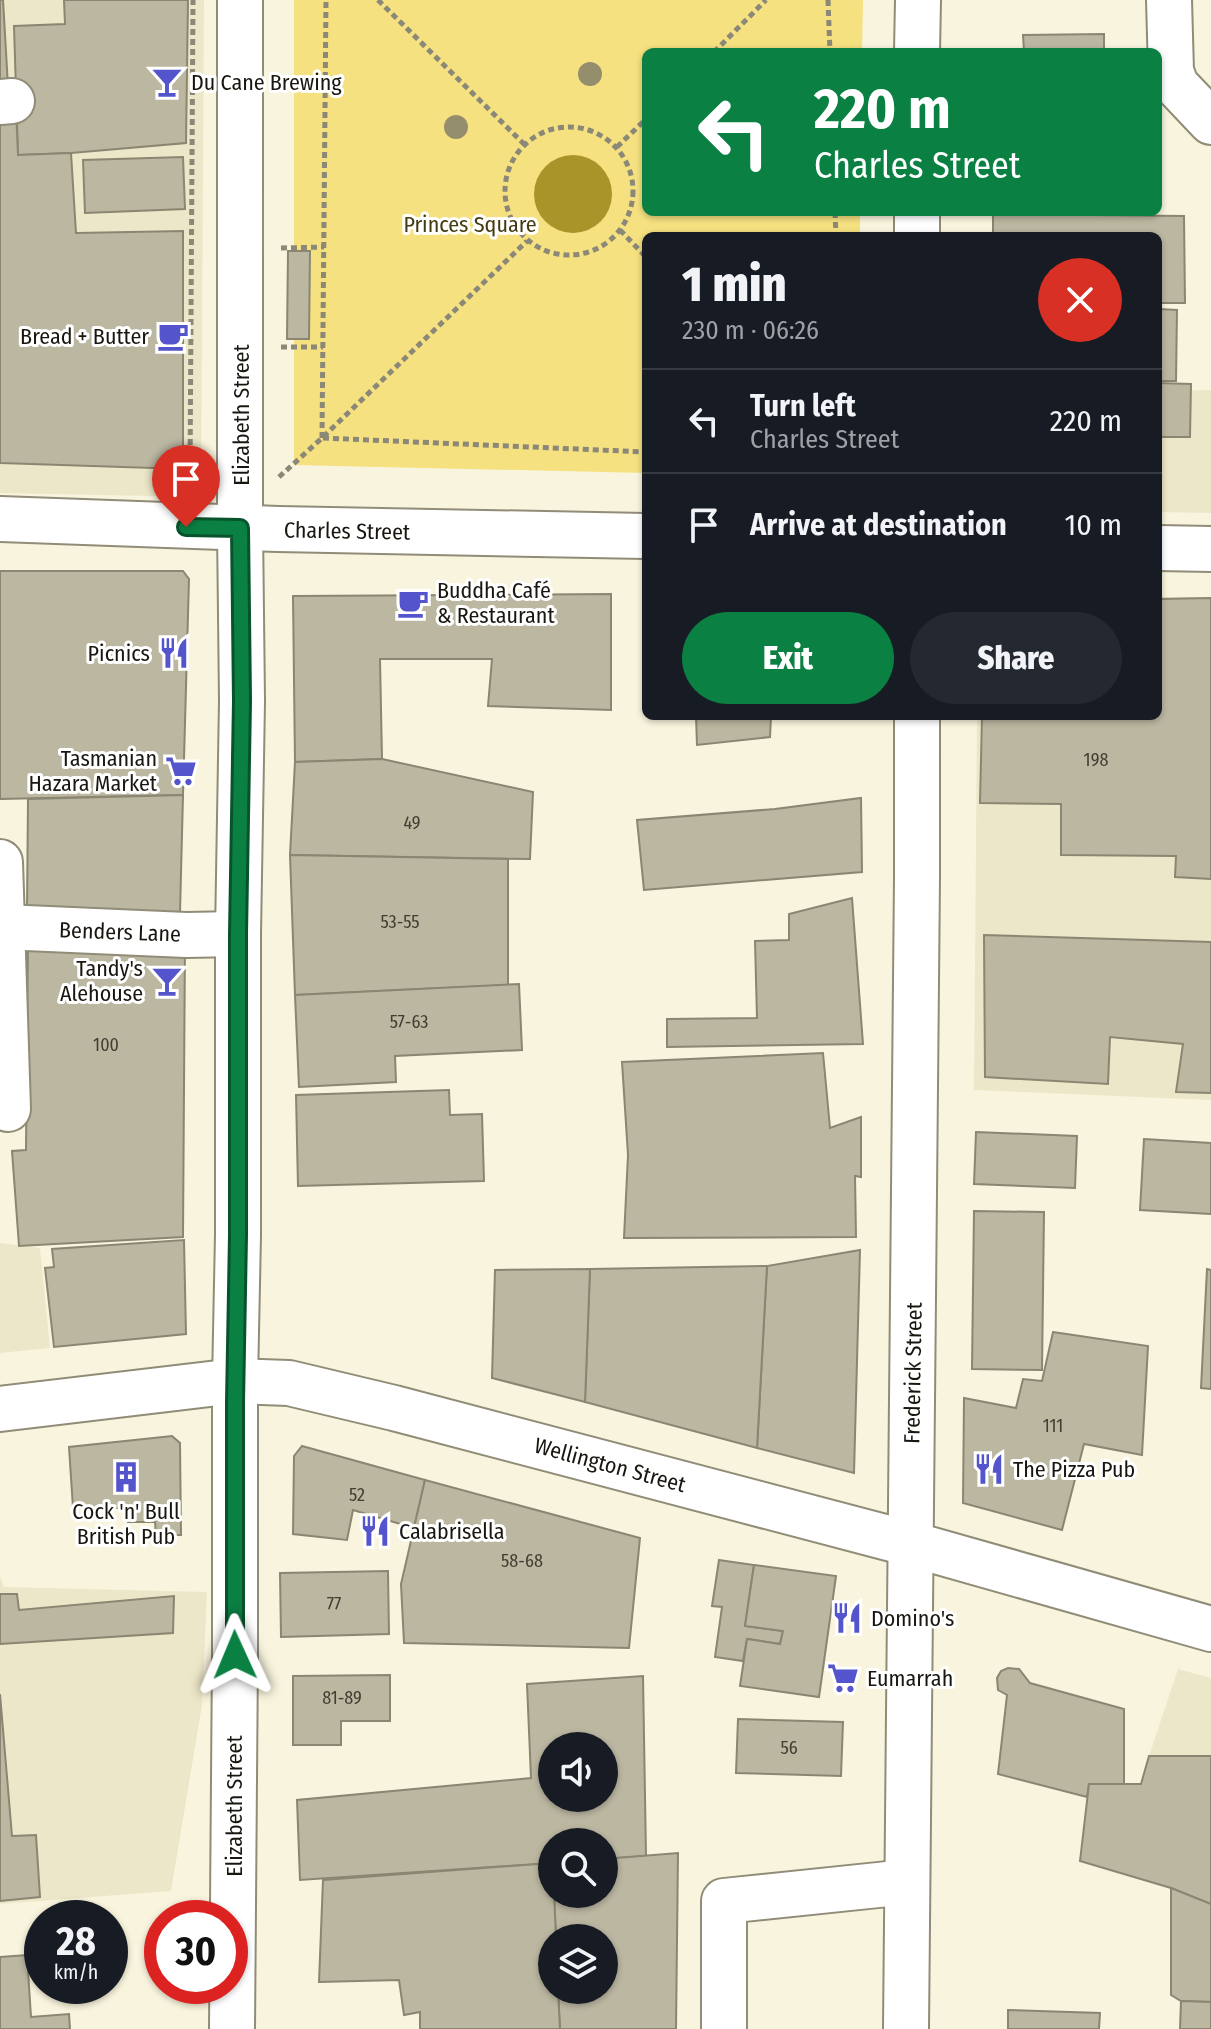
<!DOCTYPE html>
<meta charset="utf-8">
<style>
:root{--surface:#171b24;--page:#242831;--text:#f1f3f6;--muted:#9ea1a6;--line:#363941;--accent:#0b8043}
body{margin:0;font-family:"Fira Sans Condensed",sans-serif;background:var(--page);color:var(--text);height:100vh;display:flex;flex-direction:column;font-size:30px;white-space:nowrap}
*{box-sizing:border-box;margin:0}
p{font-size:26px;color:var(--muted)}
.icon{flex:none;width:44px;height:44px;fill:none;stroke:currentColor;stroke-width:2;stroke-linecap:round;stroke-linejoin:round}
.map{position:relative;flex:1;overflow:hidden}
.side{position:absolute;left:642px;top:232px;width:520px;height:488px;display:flex;flex-direction:column;background:var(--surface);border-radius:12px;box-shadow:0 2px 6px #0004}
.side>*{flex:none}
.top-card{position:absolute;left:642px;top:48px;width:520px;height:168px;border-radius:12px;box-shadow:0 2px 6px #0004;background:#0b8043;color:#fff;overflow:hidden}
.buttons{position:absolute;left:538px;top:1732px;display:grid;gap:16px}
.buttons a{display:grid;place-items:center;width:80px;height:80px;border-radius:50%;background:var(--surface);box-shadow:0 2px 6px #0004;font-size:40px}
.speed{position:absolute;left:24px;top:1900px;display:flex;gap:16px;font-size:40px;font-weight:700;text-align:center}
.speed>*{display:grid;place-content:center;width:104px;height:104px;border-radius:50%;background:var(--surface);box-shadow:0 2px 6px #0004;line-height:1}
.speed small{font-size:20px;font-weight:400}
.speed .limit{border:12px solid #d22;background:#fff;color:#111}
.pin{position:absolute;display:grid;place-items:center;width:68px;height:68px;color:#fff;margin:-82px -34px;border-radius:50% 50% 50% 0;rotate:-45deg;box-shadow:0 0 8px #0007}
.pin .icon{rotate:45deg}
.me{position:absolute;width:88px;margin:-44px;rotate:359deg;stroke-linejoin:round;filter:drop-shadow(0 0 6px #0008)}
.turn{display:flex;align-items:center;gap:28px;height:168px;padding:0 40px;font-size:36px}
.turn .icon{width:104px;height:104px;stroke-width:2.5}
.turn b{display:block;font-size:56px;line-height:68px}
.round{display:grid;place-items:center;flex:none;width:84px;height:84px;border-radius:42px;background:var(--page)}
.head{display:flex;align-items:center;justify-content:space-between;height:136px;padding:0 40px}
h1{font-size:48px;font-weight:800;line-height:60px}
.primary-button{display:flex;gap:16px;margin-top:auto;padding:16px 40px}
.primary-button a{flex:1;height:92px;border-radius:48px;background:var(--accent);color:#fff;font-size:32px;font-weight:800;line-height:92px;text-align:center}
.primary-button a+a{background:var(--page);color:var(--text)}
ul{padding:0;list-style:none}
li{display:flex;align-items:center;gap:24px;height:104px;padding:0 40px;border-top:2px solid var(--line)}
li div{flex:1}
li b{display:block;font-size:30px}
li em{font-style:normal}
.map>svg:first-child{display:block}
.built{fill:#ede7c9}
.green{fill:#f5e180}
.water{fill:#a99429}
.building{fill:#bbb7a1;stroke:#8a8671;stroke-width:2;fill-rule:evenodd}
.lines{fill:none;stroke-linecap:round;stroke-linejoin:round}
.minor-casing{stroke:#908c77;stroke-width:48}
.highway-casing{stroke:#908c77;stroke-width:48}
.path{stroke:#8b8878;stroke-width:5;stroke-dasharray:6 4;stroke-linecap:butt}
.minor{stroke:#fff;stroke-width:44}
.highway{stroke:#fff;stroke-width:44}
.tree{fill:#958e6c}
.route-casing{stroke:#07532c;stroke-width:20}
.route{stroke:#0b8043;stroke-width:14}
.labels{text-anchor:middle;dominant-baseline:central;stroke-width:6;stroke-linejoin:round;paint-order:stroke}
.number-label{font-size:18px;fill:#413e33}
.poi-label{font-size:22px;fill:#18160e;stroke:#fff;text-anchor:start}
.park-label{font-size:22px;fill:#433b0f;stroke:#fff}
.street-label{font-size:22px;fill:#18160e;stroke:#fff}
</style>
<div class="map">
<svg width="1211" height="2029" viewBox="0 0 1211 2029">
<rect width="100%" height="100%" fill="#f9f4dd"/>
<g class="built">
<path d="M 0,0 L 204,0 L 201,497 L 0,493 Z"/>
<path d="M 1211,390 L 1211,513 L 1158,512 L 1158,391 Z"/>
<path d="M 1158,597 L 1211,597 L 1211,1100 L 974,1090 L 977,716 L 1158,716 Z"/>
<path d="M 0,1243 L 40,1248 L 50,1348 L 0,1353 Z"/>
<path d="M 0,1576 L 4,1587 L 207,1592 L 202,1705 L 171,1891 L 0,1904 Z"/>
<path d="M 1178,1669 L 1211,1678 L 1211,1756 L 1149,1756 Z"/>
</g>
<path class="green" d="M 294,0 L 863,0 L 862,52 L 646,52 L 646,212 L 860,212 L 860,236 L 646,236 L 646,473 L 294,465 Z"/>
<circle class="water" cx="573" cy="194" r="39"/>
<g class="building">
<path d="M 0,0 L 3,0 L 8,86 L 0,87 Z"/>
<path d="M 64,0 L 188,0 L 186,143 L 71,153 L 18,155 L 14,26 L 65,24 Z"/>
<path d="M 1104,34 L 1104,52 L 1024,52 L 1023,35 Z"/>
<path d="M 0,109 L 16,109 L 18,155 L 71,153 L 76,233 L 183,231 L 183,469 L 0,463 Z"/>
<path d="M 183,157 L 185,209 L 85,213 L 83,160 Z"/>
<path d="M 993,214 L 1184,216 L 1185,303 L 1158,303 L 1158,236 L 993,236 Z"/>
<path d="M 288,251 L 310,251 L 309,339 L 287,339 Z"/>
<path d="M 1158,309 L 1177,310 L 1176,381 L 1158,381 Z"/>
<path d="M 1158,383 L 1191,384 L 1190,437 L 1158,437 Z"/>
<path d="M 0,571 L 183,571 L 189,579 L 183,795 L 0,799 Z"/>
<path d="M 611,594 L 611,710 L 488,706 L 492,659 L 380,659 L 382,759 L 295,762 L 293,596 Z"/>
<path d="M 1211,598 L 1211,879 L 1175,877 L 1176,856 L 1061,855 L 1061,804 L 980,803 L 982,716 L 1158,716 L 1158,599 Z"/>
<path d="M 696,716 L 771,716 L 770,737 L 697,745 Z"/>
<path d="M 382,759 L 533,792 L 530,859 L 290,855 L 295,762 Z"/>
<path d="M 183,795 L 180,913 L 27,912 L 28,799 Z"/>
<path d="M 861,798 L 862,872 L 644,890 L 637,820 L 775,809 Z"/>
<path d="M 290,855 L 508,859 L 508,985 L 295,995 Z"/>
<path d="M 852,898 L 863,1044 L 667,1047 L 667,1019 L 757,1018 L 755,941 L 789,940 L 789,914 Z"/>
<path d="M 984,935 L 1211,942 L 1211,1093 L 1176,1092 L 1183,1044 L 1110,1037 L 1108,1084 L 985,1077 Z"/>
<path d="M 185,939 L 183,1237 L 19,1246 L 12,1151 L 26,1150 L 28,940 Z"/>
<path d="M 519,984 L 522,1050 L 395,1056 L 396,1082 L 299,1087 L 295,995 Z"/>
<path d="M 823,1053 L 830,1128 L 861,1117 L 861,1177 L 855,1176 L 856,1237 L 624,1238 L 628,1155 L 622,1062 Z"/>
<path d="M 449,1090 L 450,1115 L 482,1114 L 484,1181 L 298,1186 L 296,1095 Z"/>
<path d="M 976,1132 L 1077,1136 L 1075,1188 L 974,1184 Z"/>
<path d="M 1144,1139 L 1211,1143 L 1211,1214 L 1140,1210 Z"/>
<path d="M 974,1211 L 1044,1212 L 1042,1370 L 972,1369 Z"/>
<path d="M 184,1240 L 186,1334 L 54,1347 L 45,1268 L 54,1267 L 52,1249 Z"/>
<path d="M 860,1250 L 854,1473 L 757,1448 L 767,1266 Z"/>
<path d="M 767,1266 L 757,1448 L 585,1402 L 590,1269 Z"/>
<path d="M 590,1269 L 585,1402 L 492,1378 L 495,1270 Z"/>
<path d="M 1207,1269 L 1211,1270 L 1211,1389 L 1201,1388 Z"/>
<path d="M 1053,1332 L 1148,1346 L 1142,1455 L 1084,1444 L 1062,1530 L 963,1503 L 964,1398 L 1016,1408 L 1023,1379 L 1042,1381 Z"/>
<path d="M 172,1436 L 180,1443 L 181,1535 L 156,1535 L 155,1522 L 128,1522 L 127,1508 L 73,1508 L 69,1447 Z"/>
<path d="M 302,1446 L 425,1480 L 414,1528 L 353,1510 L 347,1540 L 293,1534 L 294,1456 Z"/>
<path d="M 425,1480 L 640,1538 L 629,1648 L 404,1643 L 401,1584 Z"/>
<path d="M 719,1560 L 754,1565 L 745,1626 L 783,1631 L 780,1644 L 747,1639 L 743,1661 L 715,1657 L 722,1607 L 712,1606 Z"/>
<path d="M 754,1565 L 836,1576 L 819,1697 L 740,1686 L 747,1639 L 780,1644 L 783,1631 L 745,1626 Z"/>
<path d="M 388,1571 L 389,1634 L 281,1637 L 280,1573 Z"/>
<path d="M 0,1594 L 17,1594 L 19,1610 L 174,1596 L 173,1633 L 0,1644 Z"/>
<path d="M 1008,1668 L 1019,1669 L 1030,1683 L 1124,1709 L 1124,1784 L 1089,1784 L 1087,1797 L 998,1774 L 1007,1695 L 998,1690 L 997,1678 L 1001,1671 Z"/>
<path d="M 390,1675 L 390,1721 L 341,1721 L 341,1745 L 293,1745 L 293,1676 Z"/>
<path d="M 643,1676 L 646,1856 L 604,1859 L 604,1842 L 552,1842 L 552,1863 L 300,1880 L 297,1800 L 531,1778 L 527,1684 ZM 552,1746 L 604,1746 L 604,1798 L 552,1798 Z"/>
<path d="M 0,1694 L 12,1836 L 36,1835 L 40,1897 L 0,1901 Z"/>
<path d="M 738,1719 L 843,1722 L 841,1776 L 736,1773 Z"/>
<path d="M 1149,1756 L 1211,1756 L 1211,1904 L 1171,1888 L 1080,1861 L 1089,1784 L 1141,1784 Z"/>
<path d="M 678,1853 L 676,2029 L 560,2029 L 558,1990 L 604,1990 L 604,1938 L 556,1938 L 554,1894 L 604,1894 L 604,1859 Z"/>
<path d="M 552,1863 L 552,1894 L 554,1894 L 556,1938 L 552,1938 L 552,1990 L 558,1990 L 560,2029 L 420,2029 L 420,2012 L 404,2015 L 399,1980 L 319,1982 L 323,1880 Z"/>
<path d="M 1171,1888 L 1211,1904 L 1211,2002 L 1181,2001 L 1171,1995 Z"/>
<path d="M 27,1955 L 31,2017 L 69,2014 L 70,2029 L 0,2029 L 0,1957 Z"/>
<path d="M 1181,2001 L 1211,2002 L 1211,2029 L 1180,2029 Z"/>
<path d="M 1008,2010 L 1100,2013 L 1099,2029 L 1008,2029 Z"/>
</g>
<g class="lines">
<defs>
<g id="minor">
<path d="M 1169,0 L 1171,71 L 1176,85 L 1211,122"/>
<path d="M 917,52 L 918,0"/>
<path d="M 0,102 L 12,101"/>
<path d="M 917,236 L 917,212"/>
<path d="M 0,519 L 278,529 L 646,536"/>
<path d="M 1158,548 L 1211,549"/>
<path d="M 0,862 L 8,1109"/>
<path d="M 3,927 L 186,935 L 238,934"/>
<path d="M 232,2029 L 235,1655 L 235,1381 L 238,1235 L 238,934 L 242,701 L 240,528 L 240,0"/>
<path d="M 724,2029 L 724,1901 L 907,1882"/>
<path d="M 906,2029 L 917,877 L 917,716"/>
</g>
<path id="highway" d="M 0,1409 L 235,1381 L 289,1383 L 394,1408 L 911,1544 L 1211,1629"/>
</defs>
<use href="#minor" class="minor-casing"/>
<use href="#highway" class="highway-casing"/>
<g class="path">
<path d="M 378,0 L 524,144"/>
<path d="M 828,0 L 830,52"/>
<path d="M 714,52 L 766,0"/>
<circle cx="569" cy="191" r="64"/>
<path d="M 617,147 L 646,119"/>
<path d="M 835,212 L 836,236"/>
<path d="M 620,230 L 646,257"/>
<path d="M 281,248 L 324,247"/>
<path d="M 281,347 L 323,347"/>
<path d="M 322,438 L 326,0"/>
<path d="M 323,438 L 646,452"/>
<path d="M 190,475 L 193,0"/>
<path d="M 279,477 L 322,438 L 527,241"/>
</g>
<use href="#minor" class="minor"/>
<use href="#highway" class="highway"/>
</g>
<g class="tree">
<circle cx="590" cy="74" r="12"/>
<circle cx="456" cy="127" r="12"/>
</g>
<g class="lines">
<defs>
<path id="route" d="M 186,527 L 240,528 L 242,701 L 238,934 L 238,1235 L 235,1403 L 235,1655"/>
</defs>
<use href="#route" class="route-casing"/>
<use href="#route" class="route"/>
</g>
<defs>
<symbol id="bar-bare" viewBox="-9 -9 18 18"><path d="M-6-5H6L.8 .8V4.5H3.5V6h-7V4.5H-.8V.8Z" fill="#5455cc" stroke="#fff" stroke-width="2.5" paint-order="stroke"/></symbol>
<symbol id="cafe-bare" viewBox="-9 -9 18 18"><path d="M-5.5-4.5H6V0H3Q3 3.5 0 3.5H-2.5Q-5.5 3.5-5.5 0ZM3-3.2v2h1.7v-2ZM-6 4.5H4V6H-6Z" fill="#5455cc" stroke="#fff" stroke-width="2.5" paint-order="stroke"/></symbol>
<symbol id="restaurant-bare" viewBox="-9 -9 18 18"><path d="M-5-6h1v4h1v-4h1v4h1v-4h1v5L-1.5 .5V6h-2V.5L-5-1ZM5-6V6H3V1.5H1.5Q1.5-4 5-6Z" fill="#5455cc" stroke="#fff" stroke-width="2.5" paint-order="stroke"/></symbol>
<symbol id="supermarket-bare" viewBox="-9 -9 18 18"><path d="M-6-5.5h2.5l.6 2H6L4.5 2H-2.5L-4.4-4H-6ZM-1.5 3.2a1.3 1.3 0 1 0 .1 0ZM3 3.2a1.3 1.3 0 1 0 .1 0Z" fill="#5455cc" stroke="#fff" stroke-width="2.5" paint-order="stroke"/></symbol>
<symbol id="building-bare" viewBox="-9 -9 18 18"><path d="M-4-6H4V6H1V3H-1V6H-4ZM-2.5-4.3h1.7v1.8h-1.7ZM.8-4.3h1.7v1.8H.8ZM-2.5-1h1.7V.8h-1.7ZM.8-1h1.7V.8H.8Z" fill="#5455cc" stroke="#fff" stroke-width="2.5" paint-order="stroke"/></symbol>
</defs>
<g fill-rule="evenodd">
<use href="#bar-bare" x="145" y="60" width="44" height="44"/>
<use href="#cafe-bare" x="151" y="314" width="44" height="44"/>
<use href="#cafe-bare" x="391" y="581" width="44" height="44"/>
<use href="#restaurant-bare" x="152" y="631" width="44" height="44"/>
<use href="#supermarket-bare" x="159" y="749" width="44" height="44"/>
<use href="#bar-bare" x="145" y="959" width="44" height="44"/>
<use href="#restaurant-bare" x="967" y="1447" width="44" height="44"/>
<use href="#building-bare" x="104" y="1455" width="44" height="44"/>
<use href="#restaurant-bare" x="353" y="1509" width="44" height="44"/>
<use href="#restaurant-bare" x="825" y="1596" width="44" height="44"/>
<use href="#supermarket-bare" x="821" y="1656" width="44" height="44"/>
</g>
<g class="labels">
<g class="number-label">
<text x="1096" y="760">198</text>
<text x="412" y="823">49</text>
<text x="400" y="922">53-55</text>
<text x="409" y="1022">57-63</text>
<text x="106" y="1045">100</text>
<text x="1053" y="1426">111</text>
<text x="357" y="1495">52</text>
<text x="522" y="1561">58-68</text>
<text x="334" y="1604">77</text>
<text x="342" y="1698">81-89</text>
<text x="789" y="1748">56</text>
</g>
<g class="poi-label">
<text x="191" y="82">Du Cane Brewing</text>
<text x="149" y="336" text-anchor="end">Bread + Butter</text>
<text x="437" y="590">Buddha Café<tspan x="437" dy="25">&amp; Restaurant</tspan></text>
<text x="150" y="653" text-anchor="end">Picnics</text>
<text x="157" y="758" text-anchor="end">Tasmanian<tspan x="157" dy="25">Hazara Market</tspan></text>
<text x="143" y="968" text-anchor="end">Tandy's<tspan x="143" dy="25">Alehouse</tspan></text>
<text x="1013" y="1469">The Pizza Pub</text>
<text x="126" y="1511" text-anchor="middle">Cock 'n' Bull<tspan x="126" dy="25">British Pub</tspan></text>
<text x="399" y="1531">Calabrisella</text>
<text x="871" y="1618">Domino's</text>
<text x="867" y="1678">Eumarrah</text>
</g>
<g class="park-label">
<text x="470" y="224">Princes Square</text>
</g>
<g class="street-label">
<text transform="translate(241 415) rotate(-90)">Elizabeth Street</text>
<text transform="translate(347 531) rotate(1)">Charles Street</text>
<text transform="translate(120 932) rotate(2)">Benders Lane</text>
<text transform="translate(913 1373) rotate(-89)">Frederick Street</text>
<text transform="translate(610 1465) rotate(15)">Wellington Street</text>
<text transform="translate(234 1806) rotate(-90)">Elizabeth Street</text>
</g>
</g>
</svg>
<div class="buttons">
<a><svg class="icon" aria-label="sound" viewBox="0 0 24 24"><path d="M4 9h4l5-4v14l-5-4H4zM17 9q2 3 0 6"/></svg></a>
<a><svg class="icon" aria-label="search" viewBox="0 0 24 24"><circle cx="10" cy="10" r="6"/><path d="M15 15l6 6"/></svg></a>
<a><svg class="icon" aria-label="layers" viewBox="0 0 24 24"><path d="M12 4l9 5-9 5-9-5zM3 14l9 5 9-5"/></svg></a>
</div>
<div class="speed"><div>28<small>km/h</small></div><div class="limit">30</div></div>
<div class="pin" style="left:186px;top:527px;background:#d93025"><svg class="icon" aria-label="arrive" viewBox="0 0 24 24"><path d="M6 21V4h12l-3 4 3 4H6"/></svg></div>
<svg class="me" style="left:235px;top:1655px" viewBox="-20 -20 40 40"><path d="M0-17L14 15 0 8-14 15z" fill="#0b8043" stroke="#fff" stroke-width="4"/></svg>
<div class="top-card">
<div class="turn"><svg class="icon" aria-label="left" viewBox="0 0 24 24"><path d="M17 20v-9H6M10 6l-5 5 5 5"/></svg><div><b>220 m</b>Charles Street</div></div>
</div>
<section class="side">
<div class="head"><div><h1>1 min</h1><p>230 m · 06:26</p></div><a class="round" style="background:#d93025;color:#fff"><svg class="icon" aria-label="close" viewBox="0 0 24 24"><path d="M6 6l12 12M18 6L6 18"/></svg></a></div>
<ul>
<li><svg class="icon" aria-label="left" viewBox="0 0 24 24"><path d="M17 20v-9H6M10 6l-5 5 5 5"/></svg><div><b>Turn left</b><p>Charles Street</p></div><em>220 m</em></li>
<li><svg class="icon" aria-label="arrive" viewBox="0 0 24 24"><path d="M6 21V4h12l-3 4 3 4H6"/></svg><div><b>Arrive at destination</b></div><em>10 m</em></li>
</ul>
<div class="primary-button"><a>Exit</a><a>Share</a></div>
</section>
</div>
